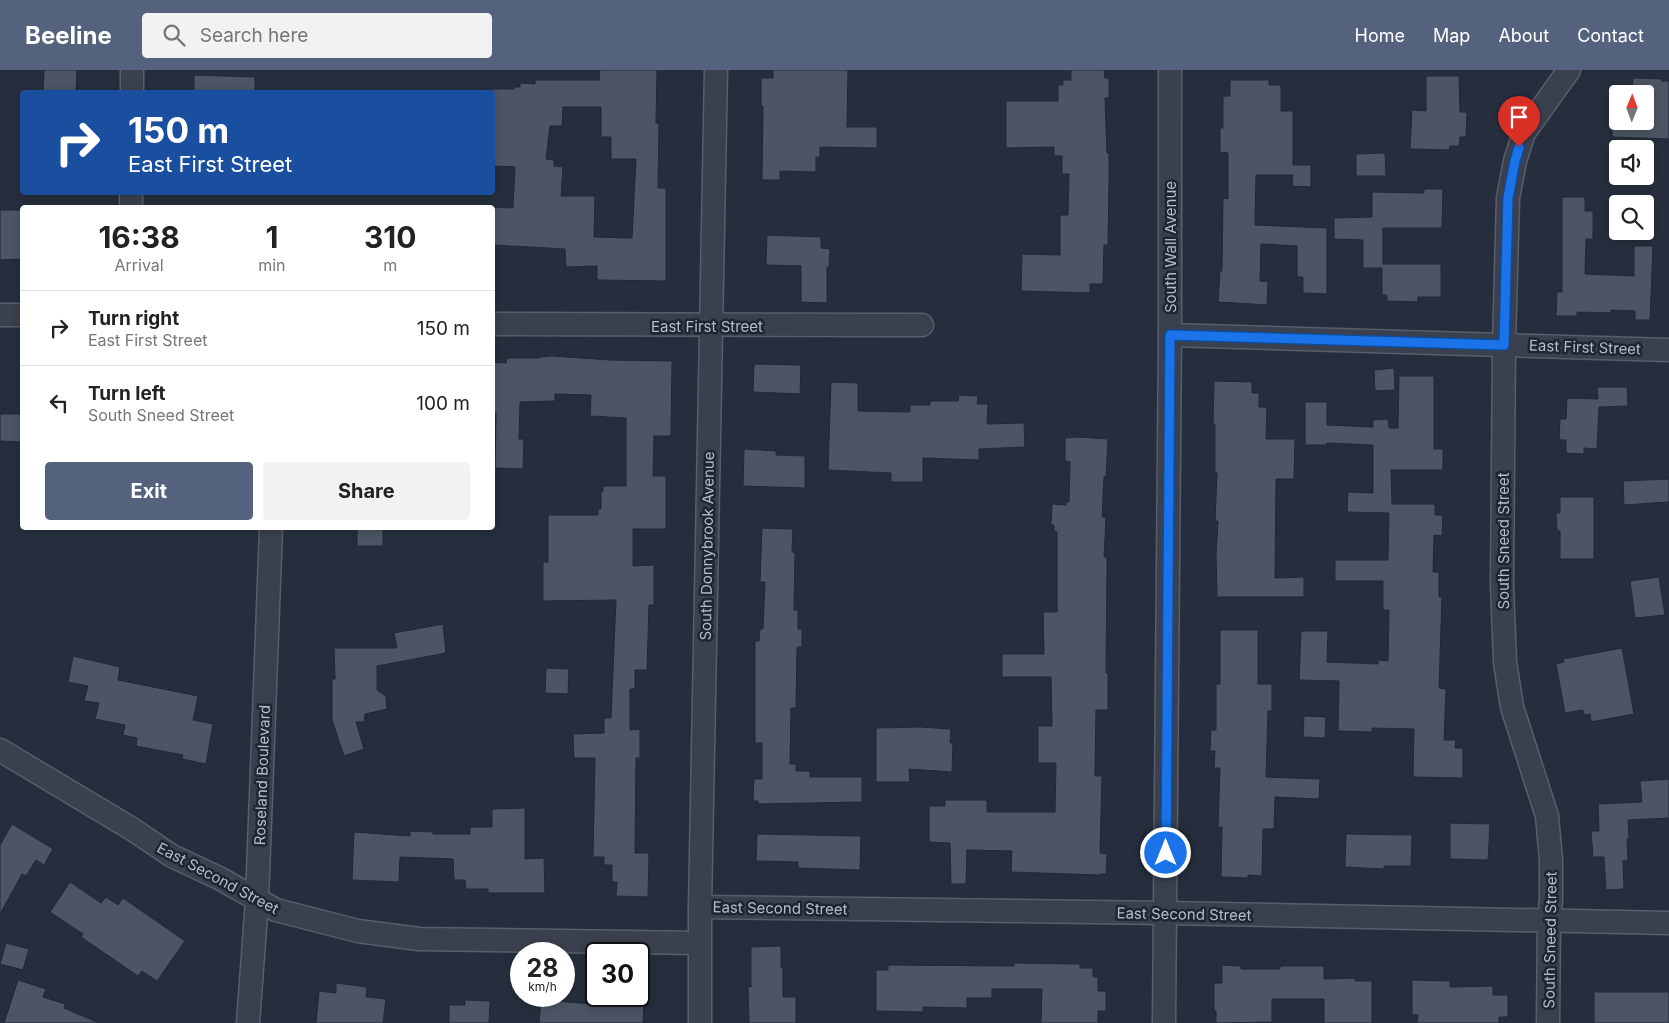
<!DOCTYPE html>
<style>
:root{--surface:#fff;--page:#f2f2f2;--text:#222;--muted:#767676;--line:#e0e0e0;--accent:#55627e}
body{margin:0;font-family:Inter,sans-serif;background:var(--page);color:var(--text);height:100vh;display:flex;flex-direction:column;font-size:19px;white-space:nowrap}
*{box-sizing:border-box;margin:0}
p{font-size:16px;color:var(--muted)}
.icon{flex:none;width:28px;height:28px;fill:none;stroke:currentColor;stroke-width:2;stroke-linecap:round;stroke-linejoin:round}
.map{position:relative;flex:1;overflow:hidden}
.side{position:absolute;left:20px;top:135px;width:475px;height:325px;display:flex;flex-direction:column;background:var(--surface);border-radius:5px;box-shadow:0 2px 8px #0003}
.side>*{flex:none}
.top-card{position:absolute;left:20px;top:20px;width:475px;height:105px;border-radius:5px;box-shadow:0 2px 8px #0003;background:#1a4fa0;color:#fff;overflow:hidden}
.needle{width:32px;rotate:1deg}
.buttons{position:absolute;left:1609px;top:15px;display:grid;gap:10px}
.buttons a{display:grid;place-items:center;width:45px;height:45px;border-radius:5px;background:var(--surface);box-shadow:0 2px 8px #0003;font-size:25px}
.speed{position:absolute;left:510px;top:872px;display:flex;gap:10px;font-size:25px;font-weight:700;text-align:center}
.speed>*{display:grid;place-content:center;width:65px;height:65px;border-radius:50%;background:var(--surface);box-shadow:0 2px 8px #0003;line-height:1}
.speed small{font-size:12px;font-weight:400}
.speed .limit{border:2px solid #111;border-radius:8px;background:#fff;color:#111}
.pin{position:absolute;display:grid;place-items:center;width:42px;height:42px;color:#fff;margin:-51px -21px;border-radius:50% 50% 50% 0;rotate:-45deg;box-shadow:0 0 5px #0007}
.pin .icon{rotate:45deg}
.me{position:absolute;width:55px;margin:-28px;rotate:0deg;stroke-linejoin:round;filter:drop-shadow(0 0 4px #0008)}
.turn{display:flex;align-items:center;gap:18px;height:105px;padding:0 25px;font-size:22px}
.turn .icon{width:65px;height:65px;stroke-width:2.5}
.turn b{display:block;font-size:35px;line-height:42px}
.eta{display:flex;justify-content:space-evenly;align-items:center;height:85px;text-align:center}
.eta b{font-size:30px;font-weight:700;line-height:35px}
.primary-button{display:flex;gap:10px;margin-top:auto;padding:10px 25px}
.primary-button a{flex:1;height:58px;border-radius:5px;background:var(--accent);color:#fff;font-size:20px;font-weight:700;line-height:58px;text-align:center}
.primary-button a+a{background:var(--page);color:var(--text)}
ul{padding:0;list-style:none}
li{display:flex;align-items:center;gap:15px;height:75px;padding:0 25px;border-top:1px solid var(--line)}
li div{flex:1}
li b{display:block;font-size:19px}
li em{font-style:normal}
header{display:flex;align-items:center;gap:30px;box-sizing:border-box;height:70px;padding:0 25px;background:var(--accent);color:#fff}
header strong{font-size:24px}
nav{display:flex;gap:28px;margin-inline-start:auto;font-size:18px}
.search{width:350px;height:45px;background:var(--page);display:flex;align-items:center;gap:12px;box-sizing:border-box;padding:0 18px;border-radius:5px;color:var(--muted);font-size:19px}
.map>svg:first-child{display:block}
.building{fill:#4d5565;stroke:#212734;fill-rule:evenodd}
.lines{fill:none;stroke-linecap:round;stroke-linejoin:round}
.minor-casing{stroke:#585e6b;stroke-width:25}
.minor{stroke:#3a404d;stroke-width:22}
.route-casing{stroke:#114b97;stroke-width:12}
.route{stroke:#1a73e8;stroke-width:9}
.labels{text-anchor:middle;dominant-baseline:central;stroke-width:5;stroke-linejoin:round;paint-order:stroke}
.street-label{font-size:15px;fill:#b6bcc8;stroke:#1f2532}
</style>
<header>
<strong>Beeline</strong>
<div class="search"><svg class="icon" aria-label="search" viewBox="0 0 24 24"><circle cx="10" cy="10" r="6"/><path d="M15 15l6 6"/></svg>Search here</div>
<nav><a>Home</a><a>Map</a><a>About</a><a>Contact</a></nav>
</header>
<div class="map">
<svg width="1669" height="953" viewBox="0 0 1669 953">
<rect width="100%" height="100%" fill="#262e3d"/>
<g class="building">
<path d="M 44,0 L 77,0 L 76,22 L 43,22 Z"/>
<path d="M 600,0 L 657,0 L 656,53 L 659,53 L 658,118 L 666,118 L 666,211 L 597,210 L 597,196 L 566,197 L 565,179 L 492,175 L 492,137 L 513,138 L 515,97 L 492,96 L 492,19 L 514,19 L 514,17 L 520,17 L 520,13 L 535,14 L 535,10 L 599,10 ZM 563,37 L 601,37 L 601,67 L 611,67 L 611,89 L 636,89 L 632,168 L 594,167 L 595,126 L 561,126 L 563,97 L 554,96 L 554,90 L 546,89 L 550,56 L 562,56 Z"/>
<path d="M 773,0 L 848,0 L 847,57 L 877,57 L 877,78 L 820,77 L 820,87 L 816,87 L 816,102 L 780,101 L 780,110 L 762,110 L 763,36 L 761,36 L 761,8 L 773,8 Z"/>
<path d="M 1071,0 L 1104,0 L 1105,8 L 1109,8 L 1109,28 L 1105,28 L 1107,83 L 1109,83 L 1109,111 L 1108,175 L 1104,175 L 1103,214 L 1090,214 L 1090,223 L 1021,221 L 1022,184 L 1060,185 L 1060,145 L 1068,145 L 1069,104 L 1062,104 L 1062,86 L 1054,86 L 1054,77 L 1006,78 L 1006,31 L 1058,31 L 1058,15 L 1063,15 L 1063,10 L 1071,10 Z"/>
<path d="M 194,5 L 255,7 L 255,22 L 194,22 Z"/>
<path d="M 1426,6 L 1459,6 L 1460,42 L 1467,42 L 1466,67 L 1460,67 L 1459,76 L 1450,76 L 1449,80 L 1410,79 L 1412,40 L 1426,41 Z"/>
<path d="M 1633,8 L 1662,9 L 1662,11 L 1669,11 L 1669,69 L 1612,67 L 1613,23 L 1632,23 ZM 1618,24 L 1645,24 L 1645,51 L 1618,51 Z"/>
<path d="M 1230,10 L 1269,10 L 1269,15 L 1281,15 L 1281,41 L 1293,41 L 1293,95 L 1311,95 L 1311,117 L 1292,116 L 1293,105 L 1256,105 L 1255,155 L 1327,158 L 1327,224 L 1303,223 L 1303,207 L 1297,207 L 1297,176 L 1261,174 L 1260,211 L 1268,212 L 1267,235 L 1218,232 L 1220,201 L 1222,201 L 1223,128 L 1228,129 L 1228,83 L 1220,82 L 1220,58 L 1223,58 L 1223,26 L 1230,26 Z"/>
<path d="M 1385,83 L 1386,106 L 1356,106 L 1356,84 Z"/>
<path d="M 1424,119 L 1443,119 L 1442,158 L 1383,158 L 1383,194 L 1441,194 L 1441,227 L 1418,227 L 1418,232 L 1387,231 L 1387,225 L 1382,225 L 1382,198 L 1363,198 L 1363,170 L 1334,169 L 1334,148 L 1372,147 L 1372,122 L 1424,123 Z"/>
<path d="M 1562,127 L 1585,127 L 1585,141 L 1593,141 L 1593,169 L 1586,169 L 1585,204 L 1634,206 L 1634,176 L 1653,176 L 1650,250 L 1635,250 L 1635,241 L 1611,240 L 1611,243 L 1577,242 L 1577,246 L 1556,246 L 1557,222 L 1562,222 Z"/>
<path d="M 0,140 L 21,140 L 21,189 L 0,190 Z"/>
<path d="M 767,165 L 821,167 L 821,178 L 830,179 L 829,198 L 827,197 L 827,233 L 801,232 L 801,196 L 766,195 Z"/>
<path d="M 552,286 L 610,290 L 672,291 L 671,366 L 654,366 L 653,406 L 666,406 L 666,459 L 633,459 L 633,496 L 654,495 L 654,535 L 649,535 L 647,600 L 635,600 L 635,619 L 630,619 L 630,660 L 640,659 L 640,688 L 636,688 L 635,783 L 649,783 L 648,827 L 616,826 L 617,812 L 612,812 L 612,795 L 604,795 L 604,787 L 593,787 L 595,688 L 574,688 L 573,664 L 604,663 L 604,648 L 611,648 L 616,530 L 543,531 L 543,492 L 548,492 L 548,445 L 598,445 L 598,439 L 601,439 L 601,421 L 603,421 L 603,416 L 626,416 L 626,348 L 590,346 L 591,325 L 555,324 L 555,331 L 520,332 L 519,369 L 524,369 L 523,399 L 495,398 L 496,343 L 492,343 L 492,292 L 506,293 L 507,288 L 540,288 L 540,287 Z"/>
<path d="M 754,294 L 801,295 L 800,324 L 753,322 Z"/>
<path d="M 1394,298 L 1395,320 L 1375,321 L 1374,300 Z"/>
<path d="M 1399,306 L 1434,306 L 1434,379 L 1443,379 L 1443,400 L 1391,400 L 1392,434 L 1435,434 L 1435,445 L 1443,445 L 1442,466 L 1434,465 L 1433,502 L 1439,502 L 1439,527 L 1442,527 L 1439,618 L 1446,619 L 1444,670 L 1456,670 L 1455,678 L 1463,678 L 1463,708 L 1413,707 L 1414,659 L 1372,658 L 1372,662 L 1338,661 L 1339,611 L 1299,610 L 1301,561 L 1328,561 L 1327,592 L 1378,594 L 1378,590 L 1388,591 L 1389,540 L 1383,540 L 1383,511 L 1335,511 L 1335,490 L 1388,490 L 1389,443 L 1347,442 L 1348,422 L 1373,423 L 1373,375 L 1327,373 L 1327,375 L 1305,375 L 1305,332 L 1327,332 L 1327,355 L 1373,357 L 1373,350 L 1388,349 L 1389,358 L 1398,358 Z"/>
<path d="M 1214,311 L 1252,312 L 1252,323 L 1259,323 L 1259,337 L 1267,337 L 1266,369 L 1295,369 L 1294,409 L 1276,409 L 1275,508 L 1304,507 L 1304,527 L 1217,527 L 1216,484 L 1218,451 L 1215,451 L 1217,403 L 1215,403 L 1215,354 L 1213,354 Z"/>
<path d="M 831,312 L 858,313 L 858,341 L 910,342 L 910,335 L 930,335 L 930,331 L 958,331 L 959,325 L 978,326 L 977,334 L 988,334 L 987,354 L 1024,353 L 1025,377 L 979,379 L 979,390 L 923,388 L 923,412 L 891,412 L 891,403 L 828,400 Z"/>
<path d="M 1597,317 L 1627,317 L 1628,336 L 1599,337 L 1597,379 L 1584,378 L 1584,384 L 1566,383 L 1566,370 L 1559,370 L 1560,349 L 1566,349 L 1567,328 L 1598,329 Z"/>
<path d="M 0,344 L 22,344 L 22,372 L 0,371 Z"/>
<path d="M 1077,367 L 1108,369 L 1106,407 L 1104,407 L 1102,447 L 1106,447 L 1104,487 L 1107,487 L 1107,498 L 1106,603 L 1108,603 L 1108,640 L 1096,640 L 1095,706 L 1102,706 L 1100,783 L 1107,784 L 1106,804 L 1100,804 L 1100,805 L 1011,802 L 1012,781 L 967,780 L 966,814 L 951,814 L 950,773 L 929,772 L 929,736 L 945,736 L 945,730 L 987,730 L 987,742 L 1055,742 L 1056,693 L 1038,693 L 1038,656 L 1052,656 L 1051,607 L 1002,607 L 1002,584 L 1044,584 L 1043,542 L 1057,542 L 1057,462 L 1054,461 L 1054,455 L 1051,455 L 1052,434 L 1066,435 L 1066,432 L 1069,432 L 1070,392 L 1065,391 L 1065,368 Z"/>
<path d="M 744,379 L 776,381 L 776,385 L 805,386 L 805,418 L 743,416 Z"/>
<path d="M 1669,409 L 1669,432 L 1624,435 L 1623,411 Z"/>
<path d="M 1560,427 L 1594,427 L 1594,489 L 1560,489 L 1560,461 L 1557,461 L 1556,443 L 1560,443 Z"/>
<rect x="357" y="458" width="26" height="18"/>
<path d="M 762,458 L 793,459 L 792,482 L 795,482 L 794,540 L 798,540 L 798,559 L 802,559 L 802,577 L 797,577 L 796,638 L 791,638 L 790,694 L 796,694 L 796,701 L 810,701 L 810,707 L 862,707 L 862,732 L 758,734 L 758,731 L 753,731 L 754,709 L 762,709 L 762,673 L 755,673 L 755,571 L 759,571 L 760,559 L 763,559 L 765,512 L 760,512 Z"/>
<path d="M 1659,507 L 1665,545 L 1635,548 L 1630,511 Z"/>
<path d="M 443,554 L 446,583 L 377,596 L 377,620 L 386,626 L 387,639 L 365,644 L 364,652 L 356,652 L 364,679 L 344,686 L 332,650 L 332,609 L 335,609 L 334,578 L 397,578 L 394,563 Z"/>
<path d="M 1220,560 L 1258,560 L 1258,614 L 1272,614 L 1272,641 L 1268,641 L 1266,707 L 1320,709 L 1319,729 L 1275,727 L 1274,759 L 1263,759 L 1262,806 L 1248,805 L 1248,808 L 1221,807 L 1222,757 L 1218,757 L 1220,698 L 1214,698 L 1215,681 L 1210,681 L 1211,660 L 1216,660 L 1216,614 L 1220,614 Z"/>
<path d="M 1622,578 L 1634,644 L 1591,652 L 1590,644 L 1584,645 L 1583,640 L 1565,643 L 1556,594 L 1564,592 L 1563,589 Z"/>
<path d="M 73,586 L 120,597 L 118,610 L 198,626 L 193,650 L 213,654 L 206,694 L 182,689 L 183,685 L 136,676 L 137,668 L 123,665 L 125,655 L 95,649 L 99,633 L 84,631 L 88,616 L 68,612 Z"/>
<path d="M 546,598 L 569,599 L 568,624 L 545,623 Z"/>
<path d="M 1304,646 L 1326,647 L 1325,668 L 1303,667 Z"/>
<path d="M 920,657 L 951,659 L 950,673 L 953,673 L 952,702 L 909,699 L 910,712 L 876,712 L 876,658 Z"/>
<path d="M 1669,709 L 1669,748 L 1628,750 L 1629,769 L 1627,769 L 1628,790 L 1623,791 L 1624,819 L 1606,820 L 1604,787 L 1593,787 L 1591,761 L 1599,761 L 1598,734 L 1642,732 L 1640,711 Z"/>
<path d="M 525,738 L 525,789 L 544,788 L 545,823 L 488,823 L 488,819 L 466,819 L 465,810 L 454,810 L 453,789 L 400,787 L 399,812 L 352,810 L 354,762 L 410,766 L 410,761 L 433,762 L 433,764 L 470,764 L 470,757 L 492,757 L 492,739 Z"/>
<path d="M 1450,753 L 1490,754 L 1488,790 L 1450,789 Z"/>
<path d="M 12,754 L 53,779 L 44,795 L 36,790 L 26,806 L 22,804 L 0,844 L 0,775 Z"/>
<path d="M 757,764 L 861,766 L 860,800 L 798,798 L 798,792 L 756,791 Z"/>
<path d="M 1346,764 L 1412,765 L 1411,796 L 1384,796 L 1384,799 L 1345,797 Z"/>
<path d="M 70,812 L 101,833 L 106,827 L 118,835 L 123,828 L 185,871 L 157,911 L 142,901 L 138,906 L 81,867 L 83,864 L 50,842 Z"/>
<path d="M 6,873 L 29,879 L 23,900 L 0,894 Z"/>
<path d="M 781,876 L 781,898 L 783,898 L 783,927 L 796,927 L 796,953 L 749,953 L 748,916 L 751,917 L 751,877 Z"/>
<path d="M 1014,893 L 1080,894 L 1080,898 L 1093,898 L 1093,907 L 1098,907 L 1098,921 L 1106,921 L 1106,941 L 1098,941 L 1098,953 L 1041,953 L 1042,919 L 992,919 L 992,928 L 967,928 L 967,938 L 923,937 L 923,942 L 876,941 L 876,900 L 888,900 L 888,895 L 1014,896 Z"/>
<path d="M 1222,895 L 1241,896 L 1241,899 L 1280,899 L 1280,896 L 1324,896 L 1324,909 L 1355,908 L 1355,911 L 1372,911 L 1372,953 L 1324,953 L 1324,929 L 1272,929 L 1272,952 L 1216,953 L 1216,941 L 1214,941 L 1214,913 L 1222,913 Z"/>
<path d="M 18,910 L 46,919 L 43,927 L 65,934 L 64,938 L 99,953 L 4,953 Z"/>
<path d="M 1412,910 L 1450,911 L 1450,917 L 1493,916 L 1493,925 L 1508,925 L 1508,947 L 1499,947 L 1499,953 L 1417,953 L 1418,945 L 1412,945 Z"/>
<path d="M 336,913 L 367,917 L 366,927 L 386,929 L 383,953 L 316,953 L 319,921 L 336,923 Z"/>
<rect x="1594" y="922" width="75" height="31"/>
<path d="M 465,930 L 490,931 L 489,953 L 449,953 L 449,935 L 465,935 Z"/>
<path d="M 541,930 L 594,934 L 594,933 L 644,934 L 643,953 L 539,953 Z"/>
</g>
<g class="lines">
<defs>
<g id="minor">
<path d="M 132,22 L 132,0"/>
<path d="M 131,138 L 131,122"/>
<path d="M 0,245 L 22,245"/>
<path d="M 492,254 L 922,255"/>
<path d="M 1170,265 L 1669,280"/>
<path d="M 0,680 L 132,759 L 172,786 L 219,808 L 276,840 L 358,861 L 419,869 L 700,873"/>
<path d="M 700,837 L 1166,843 L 1669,853"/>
<path d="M 248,953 L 257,830 L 271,458"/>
<path d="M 700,953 L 700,837 L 716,0"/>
<path d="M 1164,953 L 1170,265 L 1170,0"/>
<path d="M 1548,953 L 1549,850 L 1551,830 L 1551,790 L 1547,746 L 1512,637 L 1505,592 L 1502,514 L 1504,275 L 1508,128 L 1515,91 L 1524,63 L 1569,0"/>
</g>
</defs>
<use href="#minor" class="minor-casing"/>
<use href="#minor" class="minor"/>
</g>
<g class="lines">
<defs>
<path id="route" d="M 1166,783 L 1170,265 L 1504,275 L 1508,128 L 1515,91 L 1519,77"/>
</defs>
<use href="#route" class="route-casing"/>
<use href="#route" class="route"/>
</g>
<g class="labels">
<g class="street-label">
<text transform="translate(1170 177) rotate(-90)">South Wall Avenue</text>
<text x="707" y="256">East First Street</text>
<text transform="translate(1585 277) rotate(2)">East First Street</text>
<text transform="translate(1503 471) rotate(-90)">South Sneed Street</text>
<text transform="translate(707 476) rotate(-89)">South Donnybrook Avenue</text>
<text transform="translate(262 705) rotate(-88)">Roseland Boulevard</text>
<text transform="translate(218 808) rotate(28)">East Second Street</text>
<text transform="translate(780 838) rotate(1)">East Second Street</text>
<text transform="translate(1184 844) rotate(1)">East Second Street</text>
<text transform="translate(1550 870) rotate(-89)">South Sneed Street</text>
</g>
</g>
</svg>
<div class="buttons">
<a><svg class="needle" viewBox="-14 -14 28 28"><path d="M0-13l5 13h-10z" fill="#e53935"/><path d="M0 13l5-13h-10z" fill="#767676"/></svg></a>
<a><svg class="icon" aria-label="sound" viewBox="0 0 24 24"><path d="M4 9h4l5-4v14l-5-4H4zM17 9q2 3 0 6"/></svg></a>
<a><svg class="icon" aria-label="search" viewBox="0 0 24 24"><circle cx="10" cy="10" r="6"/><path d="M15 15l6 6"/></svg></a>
</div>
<div class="speed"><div>28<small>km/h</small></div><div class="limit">30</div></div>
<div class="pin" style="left:1519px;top:77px;background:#d93025"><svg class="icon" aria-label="arrive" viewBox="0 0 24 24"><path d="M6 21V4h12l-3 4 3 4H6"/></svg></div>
<svg class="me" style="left:1166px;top:783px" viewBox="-20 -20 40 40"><circle r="17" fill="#1a73e8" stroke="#fff" stroke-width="3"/><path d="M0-11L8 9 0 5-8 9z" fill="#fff"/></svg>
<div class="top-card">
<div class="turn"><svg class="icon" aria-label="right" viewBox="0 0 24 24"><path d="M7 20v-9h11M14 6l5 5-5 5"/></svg><div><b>150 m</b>East First Street</div></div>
</div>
<section class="side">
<div class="eta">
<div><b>16:38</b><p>Arrival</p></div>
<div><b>1</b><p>min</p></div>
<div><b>310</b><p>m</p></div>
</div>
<ul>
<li><svg class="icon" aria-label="right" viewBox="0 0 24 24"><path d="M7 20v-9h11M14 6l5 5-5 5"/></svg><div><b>Turn right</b><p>East First Street</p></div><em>150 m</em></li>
<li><svg class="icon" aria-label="left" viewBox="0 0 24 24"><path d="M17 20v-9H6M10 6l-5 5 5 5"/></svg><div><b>Turn left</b><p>South Sneed Street</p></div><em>100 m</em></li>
</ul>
<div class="primary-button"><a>Exit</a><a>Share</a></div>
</section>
</div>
